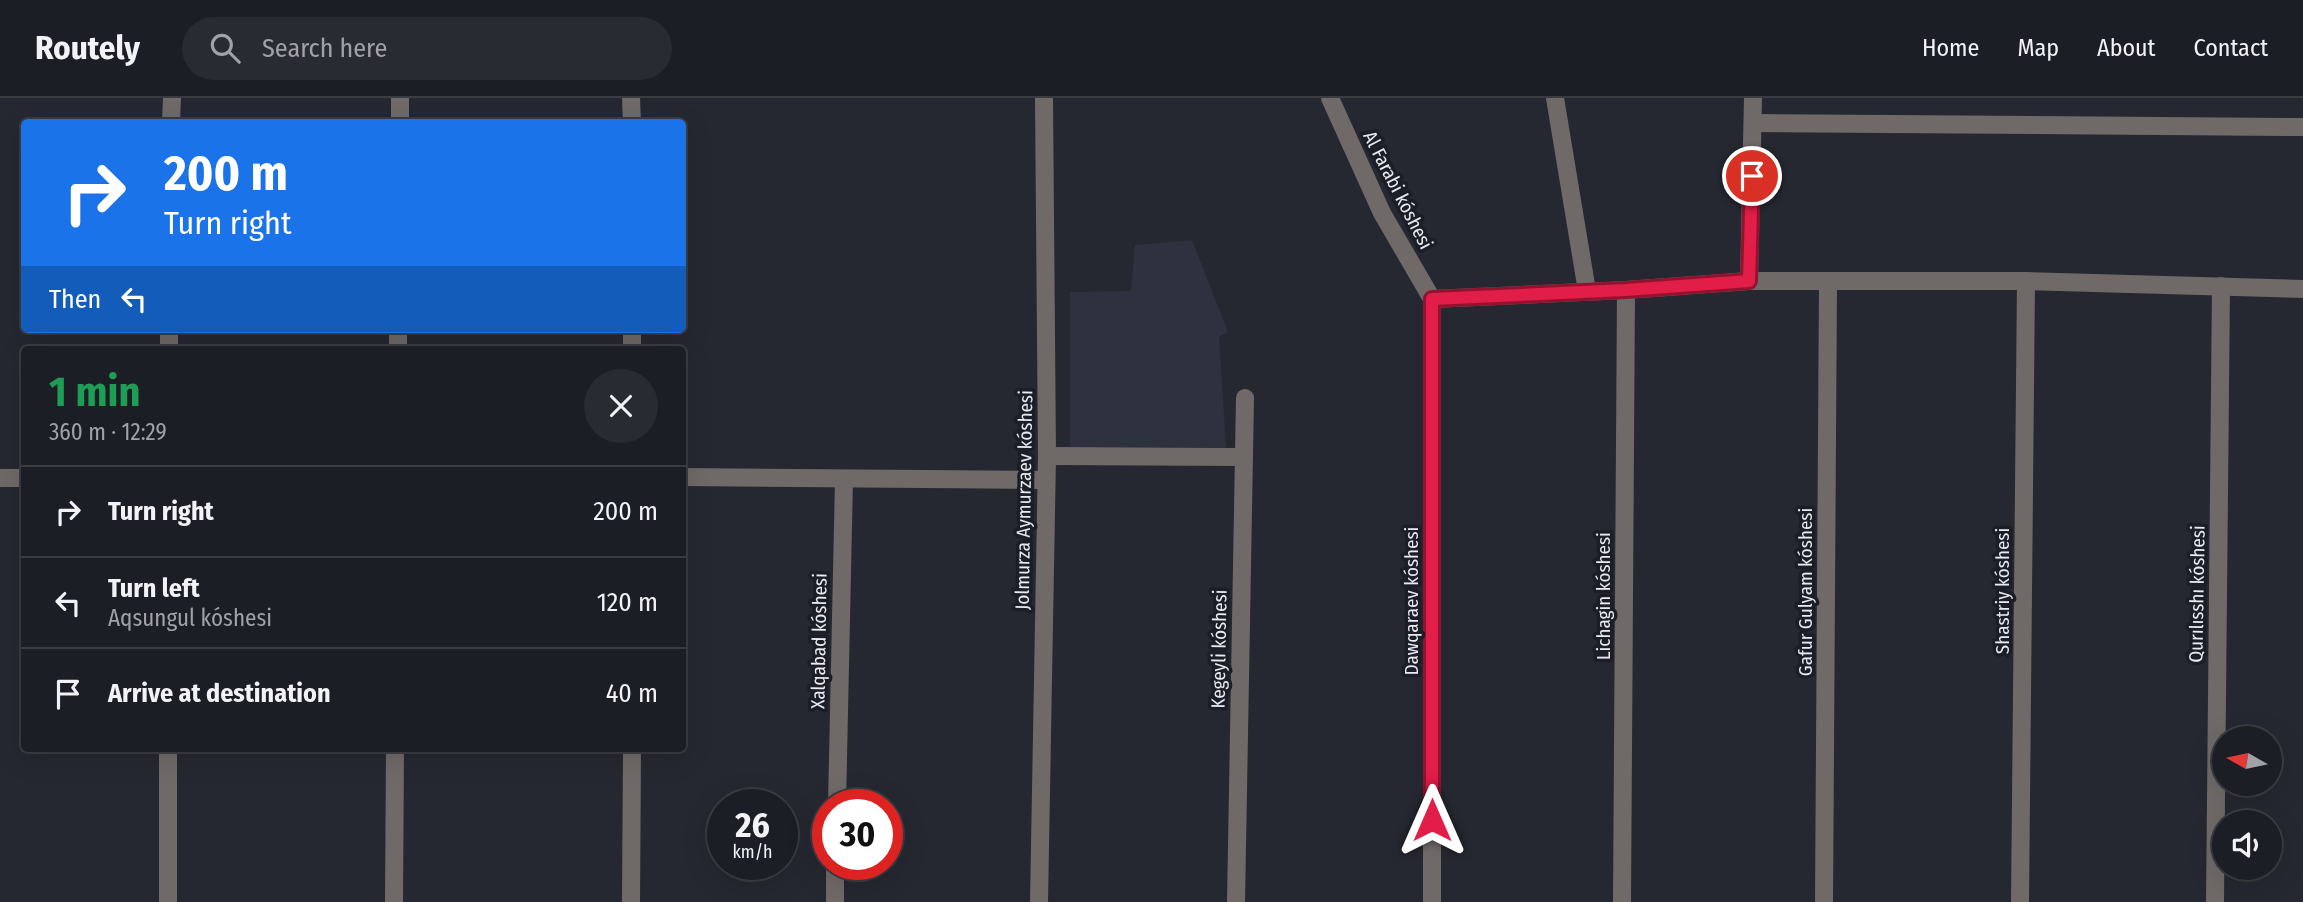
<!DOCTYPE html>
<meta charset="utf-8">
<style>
:root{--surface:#1c1e25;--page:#292b32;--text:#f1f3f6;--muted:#a0a2a7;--line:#3a3c42}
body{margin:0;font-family:"Fira Sans Condensed",sans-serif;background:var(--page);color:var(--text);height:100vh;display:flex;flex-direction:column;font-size:26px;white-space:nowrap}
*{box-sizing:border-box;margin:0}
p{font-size:23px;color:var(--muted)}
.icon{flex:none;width:38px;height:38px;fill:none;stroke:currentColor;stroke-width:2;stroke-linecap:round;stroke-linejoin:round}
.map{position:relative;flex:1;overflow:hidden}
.panel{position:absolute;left:21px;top:248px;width:665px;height:406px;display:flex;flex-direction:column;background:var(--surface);border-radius:7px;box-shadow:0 7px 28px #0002,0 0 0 2px var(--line)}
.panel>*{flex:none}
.banner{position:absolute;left:21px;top:21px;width:665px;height:214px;border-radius:7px;box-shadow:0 7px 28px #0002,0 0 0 2px var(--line);background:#1a73e8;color:#fff;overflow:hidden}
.needle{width:46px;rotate:279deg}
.controls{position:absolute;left:2212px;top:628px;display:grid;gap:14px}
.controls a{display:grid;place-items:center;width:70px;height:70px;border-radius:50%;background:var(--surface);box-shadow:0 7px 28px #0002,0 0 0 2px var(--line);font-size:35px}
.speed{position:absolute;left:707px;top:691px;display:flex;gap:14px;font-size:35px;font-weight:700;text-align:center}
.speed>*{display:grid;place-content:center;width:91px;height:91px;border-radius:50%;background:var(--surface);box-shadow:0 7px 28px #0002,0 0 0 2px var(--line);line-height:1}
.speed small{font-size:18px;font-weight:400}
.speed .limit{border:10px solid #d22;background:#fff;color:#111}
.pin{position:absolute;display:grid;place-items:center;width:60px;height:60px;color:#fff;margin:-30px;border:4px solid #fff;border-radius:50%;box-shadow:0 2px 7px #0007}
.me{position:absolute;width:77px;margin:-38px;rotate:0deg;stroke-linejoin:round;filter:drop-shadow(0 0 5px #0008)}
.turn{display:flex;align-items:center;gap:24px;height:147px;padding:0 28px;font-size:32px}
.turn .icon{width:91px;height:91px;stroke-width:2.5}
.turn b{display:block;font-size:49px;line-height:60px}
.then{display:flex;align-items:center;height:66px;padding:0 28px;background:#0003;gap:14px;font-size:26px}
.round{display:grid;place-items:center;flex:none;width:74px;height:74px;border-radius:37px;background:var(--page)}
.summary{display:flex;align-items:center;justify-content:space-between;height:119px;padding:0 28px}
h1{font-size:42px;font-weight:700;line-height:52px;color:#1e9e55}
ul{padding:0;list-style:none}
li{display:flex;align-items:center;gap:21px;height:91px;padding:0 28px;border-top:2px solid var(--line)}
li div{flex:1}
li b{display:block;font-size:26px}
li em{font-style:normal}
header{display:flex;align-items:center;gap:42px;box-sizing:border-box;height:98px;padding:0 35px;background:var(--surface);border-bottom:2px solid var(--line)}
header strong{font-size:33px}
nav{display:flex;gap:38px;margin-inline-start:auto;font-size:24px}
.search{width:490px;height:63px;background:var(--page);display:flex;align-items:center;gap:18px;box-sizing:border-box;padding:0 24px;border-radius:38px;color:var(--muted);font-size:26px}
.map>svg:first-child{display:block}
.built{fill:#2e313f}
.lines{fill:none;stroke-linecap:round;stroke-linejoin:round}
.street{stroke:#6f6a68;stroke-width:18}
.route-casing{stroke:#92132f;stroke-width:18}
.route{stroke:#e11d48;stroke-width:12}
.labels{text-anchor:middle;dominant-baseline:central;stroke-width:7;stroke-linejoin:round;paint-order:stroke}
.street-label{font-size:19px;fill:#e9ebf1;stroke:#1c1e27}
</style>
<header>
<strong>Routely</strong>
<div class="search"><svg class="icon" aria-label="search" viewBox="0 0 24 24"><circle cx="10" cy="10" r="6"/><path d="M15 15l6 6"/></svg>Search here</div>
<nav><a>Home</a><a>Map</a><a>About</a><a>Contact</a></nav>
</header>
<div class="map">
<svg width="2303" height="804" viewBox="0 0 2303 804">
<rect width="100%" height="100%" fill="#262831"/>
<path class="built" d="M 1192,142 L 1228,234 L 1219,239 L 1226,349 L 1070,349 L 1070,194 L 1131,193 L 1135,147 Z"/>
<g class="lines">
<g class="street">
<path d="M 631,0 L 632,24"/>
<path d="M 1330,0 L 1382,115 L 1432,201 L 1432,804"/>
<path d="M 1555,0 L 1587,193"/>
<path d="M 171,24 L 172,0"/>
<path d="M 400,24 L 400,0"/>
<path d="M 1753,25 L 2303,29"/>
<path d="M 1749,183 L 1753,0"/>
<path d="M 1432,201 L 1626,192 L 1749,183 L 2026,183 L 2303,191"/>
<path d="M 632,231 L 632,252"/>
<path d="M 169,252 L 169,231"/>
<path d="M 398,252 L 398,231"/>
<path d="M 1047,358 L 1243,359"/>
<path d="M 682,379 L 1046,382"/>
<path d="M 0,380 L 24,380"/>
<path d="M 168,651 L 168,804"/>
<path d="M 837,707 L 844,381"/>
<path d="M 394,804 L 395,651"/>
<path d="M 631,804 L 632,651"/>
<path d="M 835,804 L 835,766"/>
<path d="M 1039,804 L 1047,358 L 1044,0"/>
<path d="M 1236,804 L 1245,300"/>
<path d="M 1622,804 L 1626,192"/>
<path d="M 1824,804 L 1828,184"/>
<path d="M 2020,804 L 2026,183"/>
<path d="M 2215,804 L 2221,188"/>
</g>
</g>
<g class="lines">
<defs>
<path id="route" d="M 1432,722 L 1432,201 L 1626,192 L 1749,183 L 1752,78"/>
</defs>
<use href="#route" class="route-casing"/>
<use href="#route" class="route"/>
</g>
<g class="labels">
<g class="street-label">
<text transform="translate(1398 92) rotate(63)">Al Farabi kóshesi</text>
<text transform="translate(1024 402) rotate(-89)">Jolmurza Aymurzaev kóshesi</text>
<text transform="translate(2002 493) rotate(-90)">Shastriy kóshesi</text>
<text transform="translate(1805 494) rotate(-90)">Gafur Gulyam kóshesi</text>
<text transform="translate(2197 496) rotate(-89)">Qurılısshı kóshesi</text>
<text transform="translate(1603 498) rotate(-90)">Lichagin kóshesi</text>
<text transform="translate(1411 503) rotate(-90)">Dawqaraev kóshesi</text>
<text transform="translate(819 543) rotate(-89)">Xalqabad kóshesi</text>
<text transform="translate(1219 551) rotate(-89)">Kegeyli kóshesi</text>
</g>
</g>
</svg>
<div class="controls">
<a><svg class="needle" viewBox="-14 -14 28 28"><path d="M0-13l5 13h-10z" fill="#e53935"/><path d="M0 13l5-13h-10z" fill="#a0a2a7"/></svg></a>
<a><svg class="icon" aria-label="sound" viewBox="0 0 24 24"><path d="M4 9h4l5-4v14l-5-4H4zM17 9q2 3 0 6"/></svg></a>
</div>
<div class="speed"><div>26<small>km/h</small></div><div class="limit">30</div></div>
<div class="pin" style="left:1752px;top:78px;background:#d93025"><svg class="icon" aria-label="arrive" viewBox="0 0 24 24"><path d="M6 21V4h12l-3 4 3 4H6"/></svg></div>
<svg class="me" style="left:1432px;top:722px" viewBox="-20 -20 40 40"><path d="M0-17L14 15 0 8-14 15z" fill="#e11d48" stroke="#fff" stroke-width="4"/></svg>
<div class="banner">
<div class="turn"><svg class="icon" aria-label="right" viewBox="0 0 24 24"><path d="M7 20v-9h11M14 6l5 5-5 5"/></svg><div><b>200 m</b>Turn right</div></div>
<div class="then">Then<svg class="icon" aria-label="left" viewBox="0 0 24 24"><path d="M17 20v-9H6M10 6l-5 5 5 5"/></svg></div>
</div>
<section class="panel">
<div class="summary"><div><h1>1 min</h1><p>360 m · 12:29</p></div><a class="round"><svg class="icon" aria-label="close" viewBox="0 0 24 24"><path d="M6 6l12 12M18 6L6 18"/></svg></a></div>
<ul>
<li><svg class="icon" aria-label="right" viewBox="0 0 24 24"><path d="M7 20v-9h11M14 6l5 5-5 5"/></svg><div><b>Turn right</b></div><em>200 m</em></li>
<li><svg class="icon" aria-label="left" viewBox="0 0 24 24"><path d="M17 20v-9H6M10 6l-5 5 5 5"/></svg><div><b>Turn left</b><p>Aqsungul kóshesi</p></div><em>120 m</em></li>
<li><svg class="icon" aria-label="arrive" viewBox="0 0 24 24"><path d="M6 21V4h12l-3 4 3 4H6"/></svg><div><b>Arrive at destination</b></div><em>40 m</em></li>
</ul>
</section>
</div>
